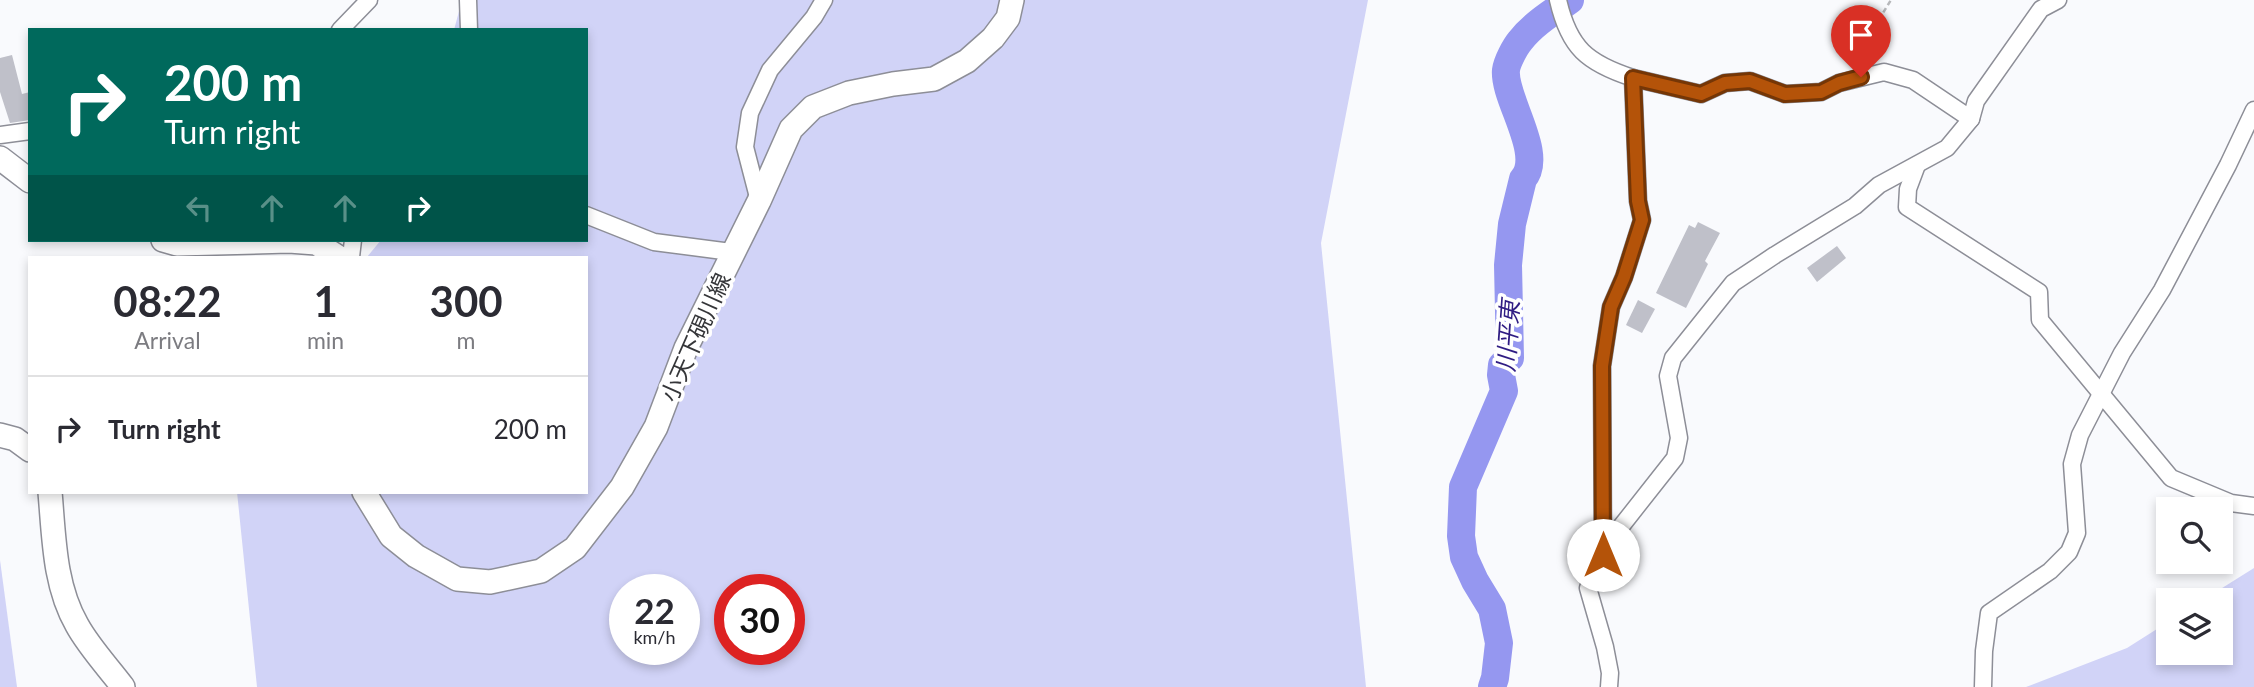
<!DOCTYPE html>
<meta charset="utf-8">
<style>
:root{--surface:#fff;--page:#f7f7f7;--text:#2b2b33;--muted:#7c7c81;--line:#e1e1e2}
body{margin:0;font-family:Lato,"Noto Sans JP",sans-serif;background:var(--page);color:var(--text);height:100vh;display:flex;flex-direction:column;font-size:26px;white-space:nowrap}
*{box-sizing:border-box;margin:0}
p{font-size:23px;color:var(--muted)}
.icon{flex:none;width:38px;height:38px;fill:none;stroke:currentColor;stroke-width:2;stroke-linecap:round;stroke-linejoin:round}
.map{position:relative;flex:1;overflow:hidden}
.panel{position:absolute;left:28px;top:256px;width:560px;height:238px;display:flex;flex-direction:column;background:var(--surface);border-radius:0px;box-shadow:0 4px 10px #0003}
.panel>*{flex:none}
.guide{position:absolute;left:28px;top:28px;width:560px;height:214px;border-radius:0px;box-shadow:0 4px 10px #0003;background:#00695c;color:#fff;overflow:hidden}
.tools{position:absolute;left:2156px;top:497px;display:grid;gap:14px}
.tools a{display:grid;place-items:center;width:77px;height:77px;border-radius:0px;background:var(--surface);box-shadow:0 4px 10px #0003;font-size:35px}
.speed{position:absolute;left:609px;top:574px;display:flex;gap:14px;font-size:35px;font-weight:700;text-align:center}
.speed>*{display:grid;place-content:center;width:91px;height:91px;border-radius:50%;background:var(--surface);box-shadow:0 4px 10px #0003;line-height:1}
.speed small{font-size:18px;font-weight:400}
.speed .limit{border:10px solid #d22;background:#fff;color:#111}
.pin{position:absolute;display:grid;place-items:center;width:60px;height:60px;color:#fff;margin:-72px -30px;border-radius:50% 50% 50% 0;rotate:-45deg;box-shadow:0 0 7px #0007}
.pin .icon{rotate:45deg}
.me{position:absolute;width:77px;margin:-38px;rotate:0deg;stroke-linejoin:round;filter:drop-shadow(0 0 5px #0008)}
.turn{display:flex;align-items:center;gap:24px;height:147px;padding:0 21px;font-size:32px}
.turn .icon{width:91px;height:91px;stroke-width:2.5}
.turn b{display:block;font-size:49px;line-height:60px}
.lanes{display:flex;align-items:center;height:66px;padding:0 21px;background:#0003;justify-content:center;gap:35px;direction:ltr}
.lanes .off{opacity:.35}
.eta{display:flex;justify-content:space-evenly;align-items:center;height:119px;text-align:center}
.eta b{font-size:42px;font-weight:700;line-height:49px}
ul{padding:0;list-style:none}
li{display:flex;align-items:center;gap:21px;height:105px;padding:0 21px;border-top:2px solid var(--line)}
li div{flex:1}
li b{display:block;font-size:26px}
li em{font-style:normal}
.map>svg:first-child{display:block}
.green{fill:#d1d3f7;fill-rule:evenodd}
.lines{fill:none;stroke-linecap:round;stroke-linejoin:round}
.river{stroke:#9597f0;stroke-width:28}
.building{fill:#bfc0c9}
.minor-casing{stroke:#8d8e97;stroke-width:19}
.secondary-casing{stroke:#8d8e97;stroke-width:26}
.path{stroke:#b7b8bb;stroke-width:2.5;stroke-dasharray:5 3.5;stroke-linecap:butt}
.minor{stroke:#fff;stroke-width:16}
.secondary{stroke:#fff;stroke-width:23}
.route-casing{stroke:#753606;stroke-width:18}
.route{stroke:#b45309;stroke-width:12}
.labels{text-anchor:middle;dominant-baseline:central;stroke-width:7;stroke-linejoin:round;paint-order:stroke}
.street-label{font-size:23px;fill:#353639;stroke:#fff}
.water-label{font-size:24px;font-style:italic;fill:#2f1c83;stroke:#fff}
</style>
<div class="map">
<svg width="2254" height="687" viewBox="0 0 2254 687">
<rect width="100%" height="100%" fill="#f9fafd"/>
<g class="green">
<path d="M 462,0 L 1368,0 L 1321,243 L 1366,687 L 257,687 L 237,492 L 586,492 L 586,257 L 367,257 L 381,240 L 586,240 L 586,30 L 454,30 ZM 625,590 L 684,590 L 684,649 L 625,649 ZM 730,590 L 789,590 L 789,649 L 730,649 Z"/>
<path d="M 0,560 L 17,687 L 0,687 Z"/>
<path d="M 2254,568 L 2254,687 L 2026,687 L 2127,648 L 2168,622 L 2168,653 L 2221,653 L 2221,600 L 2203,600 Z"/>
</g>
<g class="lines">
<path class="river" d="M 1492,687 L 1495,678 L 1499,643 L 1492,609 L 1475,581 L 1464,557 L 1461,536 L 1463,487 L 1504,391 L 1501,375 L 1502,365 L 1510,358 L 1508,265 L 1512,224 L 1523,179 C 1545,154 1503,98 1506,70 C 1507,62 1515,47 1520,41 C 1533,24 1553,12 1570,0"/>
</g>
<g class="building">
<path d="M 12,55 L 22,94 L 30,92 L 30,120 L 10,123 L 0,92 L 0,58 Z"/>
<path d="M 1698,222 L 1720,233 L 1705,261 L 1708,264 L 1686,308 L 1656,293 L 1689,225 L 1695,228 Z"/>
<path d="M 1837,246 L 1846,258 L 1817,282 L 1807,268 Z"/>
<path d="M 1638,300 L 1655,309 L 1642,333 L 1626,325 Z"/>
</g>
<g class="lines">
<defs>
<g id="minor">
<path d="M 468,0 L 469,30"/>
<path d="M 1558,0 C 1569,48 1587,63 1633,78 L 1638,201 L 1642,220 L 1624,277 L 1611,307 L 1602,366 L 1603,555"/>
<path d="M 340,30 L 369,0"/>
<path d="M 1633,78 L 1701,94 L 1725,83 L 1750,81 L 1785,94 L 1821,92 L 1839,83 L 1884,72 L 1913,80 L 1971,119"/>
<path d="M 0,135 L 30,131"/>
<path d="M 1917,165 L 1908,189 L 1907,207 L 2039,292 L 2040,320 L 2171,478 L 2231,503 L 2254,506"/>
<path d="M 759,201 L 745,147 L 750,113 L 770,70 L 814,17 L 824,0"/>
<path d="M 586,215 L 654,242 L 731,252 L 728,261"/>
<path d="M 351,257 L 353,240"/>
<path d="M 1609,687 L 1610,673 L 1605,647 L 1588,588 L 1597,564 L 1619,529 L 1675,458 L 1679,438 L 1668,376 L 1673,358 L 1733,283 L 1775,255 L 1855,206 L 1879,185 L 1947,148 L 1971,119 L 1976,101 L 2041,9 L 2058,0"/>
<path d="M 1983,687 L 1984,651 L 1989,613 L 2050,571 L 2069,552 L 2077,533 L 2072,464 L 2080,435 L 2122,353 L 2162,290 L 2228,165 L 2254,110"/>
</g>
<g id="secondary">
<path d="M 0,158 L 30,181"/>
<path d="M 163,240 L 177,244 L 289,241 L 316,243 L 338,257"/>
<path d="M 0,435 L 15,439 L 30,450"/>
<path d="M 50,492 C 54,537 54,585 77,625 C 89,647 108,667 123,687"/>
<path d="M 364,492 L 391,536 L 416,556 L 457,579 L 490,582 L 541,571 L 575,548 L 622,487 L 656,427 L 686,348 L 759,201 L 791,129 L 813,107 L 849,93 L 893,84 L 934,79 L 967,61 L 993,38 L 1008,18 L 1012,0"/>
</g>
</defs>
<use href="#minor" class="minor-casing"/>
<use href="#secondary" class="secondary-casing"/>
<path class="path" d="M 1852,63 L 1891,0"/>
<use href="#minor" class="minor"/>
<use href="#secondary" class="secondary"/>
</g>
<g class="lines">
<defs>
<path id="route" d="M 1603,555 L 1602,366 L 1611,307 L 1624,277 L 1642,220 L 1638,201 L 1633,78 L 1701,94 L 1725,83 L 1750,81 L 1785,94 L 1821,92 L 1839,83 L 1861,77"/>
</defs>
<use href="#route" class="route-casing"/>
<use href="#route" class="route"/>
</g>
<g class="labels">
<g class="street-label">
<text transform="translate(695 337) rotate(-66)">小天下硯川線</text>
</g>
<g class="water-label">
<text transform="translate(1507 336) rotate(-86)">川平東</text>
</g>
</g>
</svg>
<div class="tools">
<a><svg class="icon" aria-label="search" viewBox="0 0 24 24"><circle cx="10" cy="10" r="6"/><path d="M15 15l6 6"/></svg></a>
<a><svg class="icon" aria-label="layers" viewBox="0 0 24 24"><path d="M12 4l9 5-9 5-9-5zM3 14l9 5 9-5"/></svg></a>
</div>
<div class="speed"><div>22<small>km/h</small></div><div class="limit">30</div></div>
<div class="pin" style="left:1861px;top:77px;background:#d93025"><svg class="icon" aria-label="arrive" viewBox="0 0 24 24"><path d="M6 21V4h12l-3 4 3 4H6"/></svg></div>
<svg class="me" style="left:1603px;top:555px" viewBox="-20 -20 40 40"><circle r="19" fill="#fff"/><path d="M0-13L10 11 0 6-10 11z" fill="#b45309"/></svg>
<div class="guide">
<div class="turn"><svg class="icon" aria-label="right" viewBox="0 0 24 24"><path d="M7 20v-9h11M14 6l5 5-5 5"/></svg><div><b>200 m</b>Turn right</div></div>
<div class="lanes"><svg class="icon off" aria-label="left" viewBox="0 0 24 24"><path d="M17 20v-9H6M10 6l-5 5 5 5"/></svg><svg class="icon off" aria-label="ahead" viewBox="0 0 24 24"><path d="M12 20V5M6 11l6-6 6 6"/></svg><svg class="icon off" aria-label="ahead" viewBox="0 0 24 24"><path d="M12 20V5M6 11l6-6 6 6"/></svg><svg class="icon" aria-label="right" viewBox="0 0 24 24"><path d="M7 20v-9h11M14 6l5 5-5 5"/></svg></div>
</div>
<section class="panel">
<div class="eta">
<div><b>08:22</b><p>Arrival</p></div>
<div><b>1</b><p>min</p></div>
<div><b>300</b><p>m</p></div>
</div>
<ul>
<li><svg class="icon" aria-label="right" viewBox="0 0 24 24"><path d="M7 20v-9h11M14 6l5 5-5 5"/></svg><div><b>Turn right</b></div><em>200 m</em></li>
</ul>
</section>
</div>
